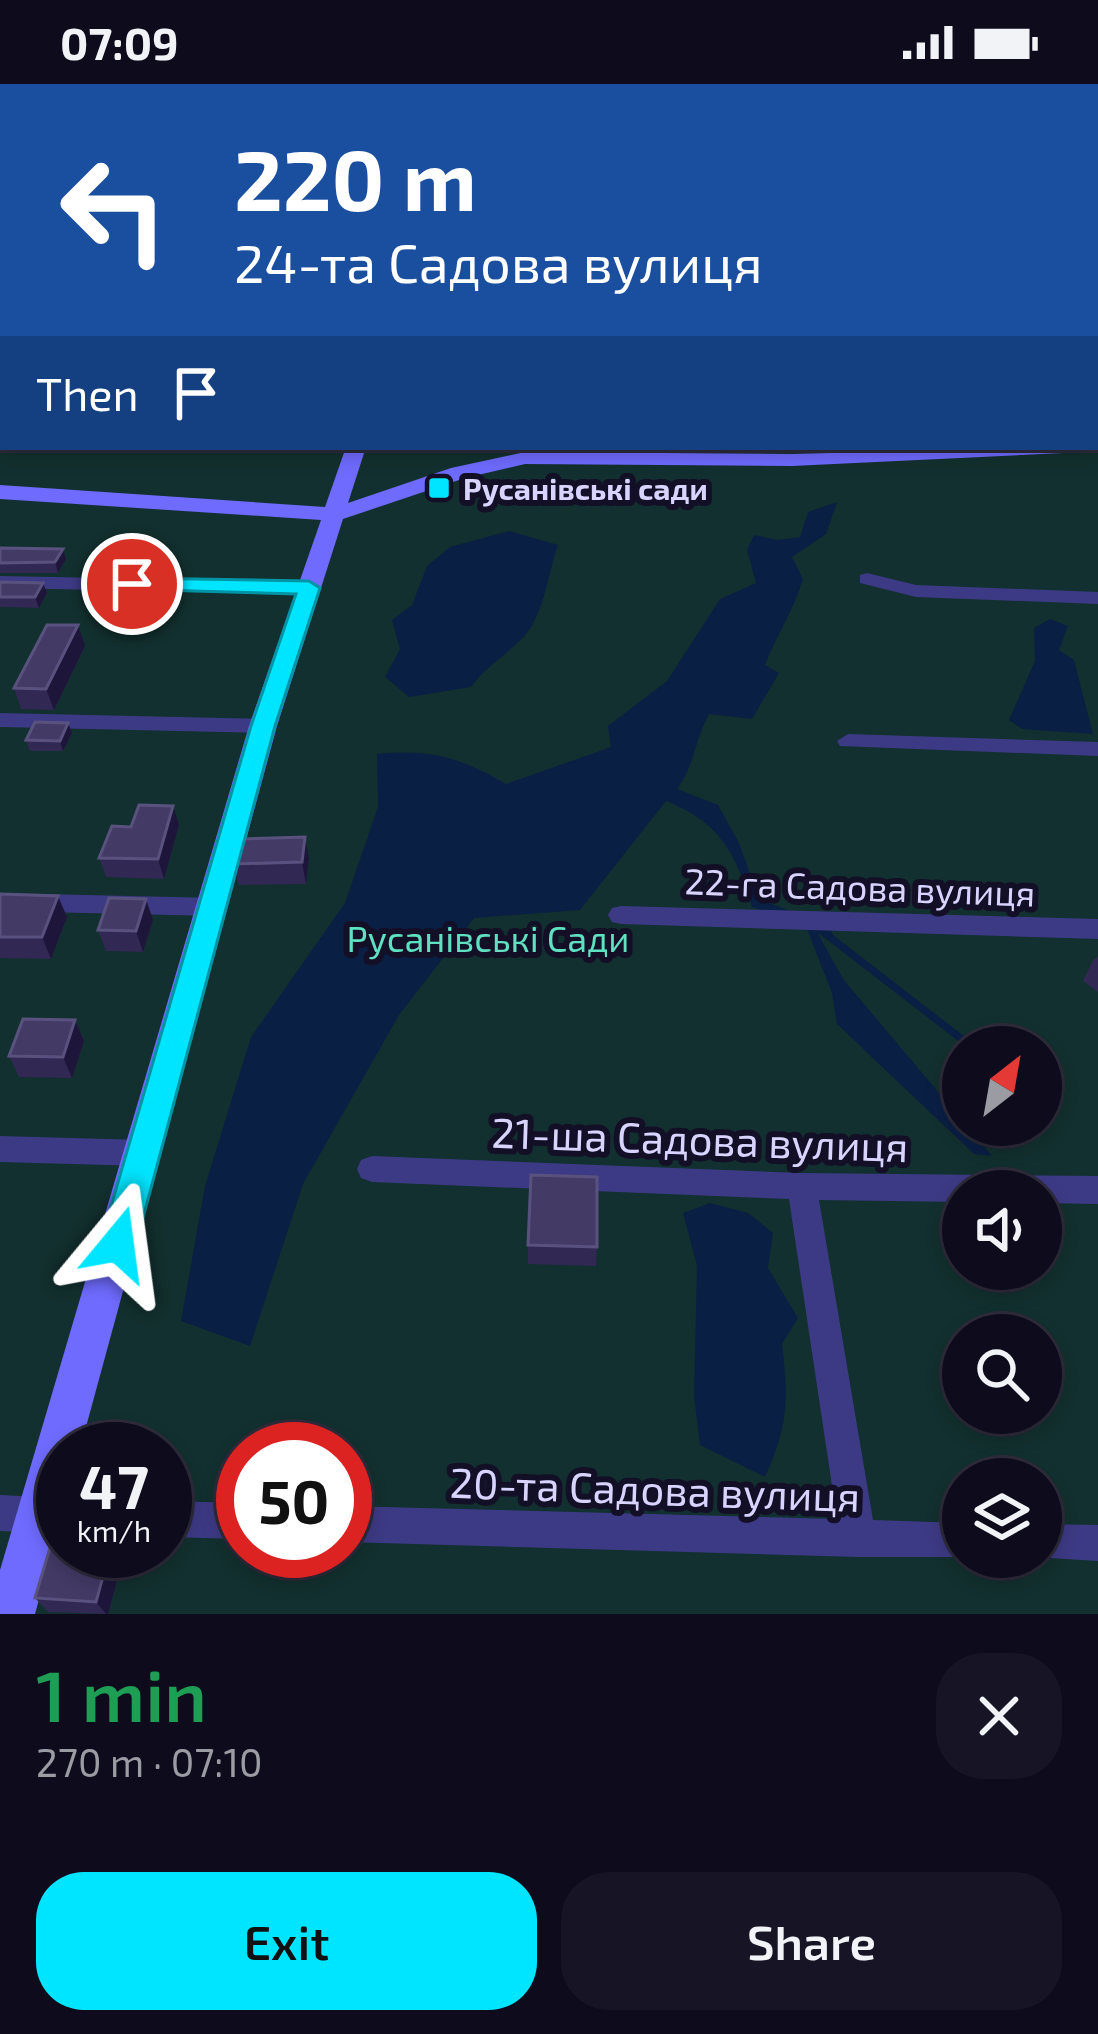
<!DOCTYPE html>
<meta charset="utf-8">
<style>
:root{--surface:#0e0b1c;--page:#171425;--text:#f1f3f6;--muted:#9b9ba3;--line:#2e2b3b;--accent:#00e5ff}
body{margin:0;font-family:"Exo 2",sans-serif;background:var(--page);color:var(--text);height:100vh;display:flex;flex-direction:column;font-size:45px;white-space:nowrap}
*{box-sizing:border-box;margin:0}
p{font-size:39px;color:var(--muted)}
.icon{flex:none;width:66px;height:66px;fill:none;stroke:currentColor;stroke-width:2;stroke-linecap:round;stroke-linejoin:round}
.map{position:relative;height:1530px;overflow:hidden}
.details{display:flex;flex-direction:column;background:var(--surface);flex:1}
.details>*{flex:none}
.top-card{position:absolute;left:0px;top:0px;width:1098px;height:366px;box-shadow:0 6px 18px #0003,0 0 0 3px var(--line);background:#1a4fa0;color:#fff;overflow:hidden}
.needle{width:78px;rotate:31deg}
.controls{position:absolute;left:942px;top:942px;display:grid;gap:24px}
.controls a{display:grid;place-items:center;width:120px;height:120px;border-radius:50%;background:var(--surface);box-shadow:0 6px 18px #0003,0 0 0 3px var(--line);font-size:60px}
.speed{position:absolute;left:36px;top:1338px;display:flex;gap:24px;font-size:60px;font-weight:700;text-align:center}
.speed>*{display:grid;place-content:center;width:156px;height:156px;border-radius:50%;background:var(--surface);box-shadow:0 6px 18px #0003,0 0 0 3px var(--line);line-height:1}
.speed small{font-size:30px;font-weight:400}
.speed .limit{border:18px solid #d22;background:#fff;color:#111}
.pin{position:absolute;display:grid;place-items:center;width:102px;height:102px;color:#fff;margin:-51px;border:6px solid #fff;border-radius:50%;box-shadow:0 3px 12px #0007}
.me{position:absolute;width:132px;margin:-66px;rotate:16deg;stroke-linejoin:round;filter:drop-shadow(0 0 9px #0008)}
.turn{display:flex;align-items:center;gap:42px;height:252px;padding:0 36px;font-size:54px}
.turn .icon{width:156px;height:156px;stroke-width:2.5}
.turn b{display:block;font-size:84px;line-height:102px}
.then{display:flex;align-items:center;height:114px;padding:0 36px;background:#0003;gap:24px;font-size:45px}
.round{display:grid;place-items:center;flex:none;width:126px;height:126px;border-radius:48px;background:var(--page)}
.overview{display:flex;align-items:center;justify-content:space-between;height:204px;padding:0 36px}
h1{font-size:72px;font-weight:600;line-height:90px;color:#1e9e55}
.primary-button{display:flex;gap:24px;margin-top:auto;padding:24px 36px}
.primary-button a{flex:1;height:138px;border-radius:48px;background:var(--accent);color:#111;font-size:48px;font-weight:600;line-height:138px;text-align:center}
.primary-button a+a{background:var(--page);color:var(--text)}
.status{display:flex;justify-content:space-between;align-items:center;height:84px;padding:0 60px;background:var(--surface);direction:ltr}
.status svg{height:33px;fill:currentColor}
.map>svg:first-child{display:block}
.green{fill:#12302f;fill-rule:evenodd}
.water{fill:#0a1f44}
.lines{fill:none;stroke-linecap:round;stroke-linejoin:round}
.minor{fill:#3d3a85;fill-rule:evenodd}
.tertiary{fill:#3d3a85;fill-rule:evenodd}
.secondary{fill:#6f6bff;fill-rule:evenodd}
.tram{stroke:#00e5ff;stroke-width:3}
.rail{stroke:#00e5ff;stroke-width:3;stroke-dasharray:8 8;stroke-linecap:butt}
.wall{fill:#312854}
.shaded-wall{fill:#1d163a}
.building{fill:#433a66;stroke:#5a527e;stroke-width:3}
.route{fill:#00e5ff;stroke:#0095a6;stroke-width:3}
.poi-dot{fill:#00e5ff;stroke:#130f26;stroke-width:4.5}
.labels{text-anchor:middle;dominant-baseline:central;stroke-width:12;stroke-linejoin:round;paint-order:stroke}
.far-poi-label{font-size:30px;font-weight:bold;fill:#d9d4ff;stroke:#130f26;text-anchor:start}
.street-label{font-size:36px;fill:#d9d4ff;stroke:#130f26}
.park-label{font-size:36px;fill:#5fe0c0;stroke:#130f26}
.near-street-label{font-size:42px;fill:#d9d4ff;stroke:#130f26}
</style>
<div class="status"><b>07:09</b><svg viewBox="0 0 49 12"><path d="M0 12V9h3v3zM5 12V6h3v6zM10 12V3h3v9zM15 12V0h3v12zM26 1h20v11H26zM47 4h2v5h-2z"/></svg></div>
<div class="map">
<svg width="1098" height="1530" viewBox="0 0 1098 1530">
<rect width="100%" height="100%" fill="#130f26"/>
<path class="green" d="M 0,0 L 613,3 L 3,3 L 3,363 L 1095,363 L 1098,171 L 1098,1530 L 0,1530 ZM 963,963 L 1041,963 L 1041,1041 L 963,1041 ZM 963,1107 L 1041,1107 L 1041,1185 L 963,1185 ZM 963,1251 L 1041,1251 L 1041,1329 L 963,1329 ZM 63,1365 L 165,1365 L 165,1467 L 63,1467 ZM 243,1365 L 345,1365 L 345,1467 L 243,1467 ZM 963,1395 L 1041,1395 L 1041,1473 L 963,1473 Z"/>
<g class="water">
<path d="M 837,418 L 826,450 L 792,473 L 803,495 C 794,526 777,550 765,581 L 779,589 L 752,635 L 709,630 C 695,656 694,683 677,705 L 718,721 L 739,759 L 759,815 L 829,842 L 833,851 L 978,963 L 966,963 L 817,848 L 843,895 L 992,1072 L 974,1070 L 837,940 L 832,909 L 805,840 L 752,823 C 736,770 720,738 666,717 L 580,826 L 474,834 L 399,931 L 303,1100 L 250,1262 L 181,1237 L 205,1102 L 251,953 L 345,819 L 378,723 L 377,670 C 430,665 460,673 506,700 L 611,663 L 608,642 L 667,597 L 720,515 L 756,499 L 747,466 L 754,451 L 778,456 L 800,453 L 808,428 Z"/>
<path d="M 509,447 L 558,461 C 548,489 545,526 526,550 C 510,569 487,581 471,603 L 409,613 L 385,593 L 400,565 L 392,536 L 412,521 L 427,482 L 450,463 Z"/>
<path d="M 1050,535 L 1068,542 L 1059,566 L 1074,576 L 1093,650 L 1022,645 L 1009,636 L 1035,577 L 1034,544 Z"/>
<path d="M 710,1119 L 748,1129 L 773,1149 L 768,1184 L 798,1234 L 782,1260 C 789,1315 788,1342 765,1393 L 700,1361 L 694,1312 L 697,1182 L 683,1129 Z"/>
</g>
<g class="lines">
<g class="minor">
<path d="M 31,0 L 414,0 L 419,3 L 31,3 Z"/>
<path d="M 511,0 L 563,0 L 569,3 L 517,3 Z"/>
<rect x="1095" y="24" width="3" height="6"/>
<rect x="0" y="31" width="3" height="6"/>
<rect x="0" y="70" width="3" height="6"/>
<rect x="0" y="113" width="3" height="8"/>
<rect x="0" y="168" width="3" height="8"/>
<rect x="0" y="225" width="3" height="8"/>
<path d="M 867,489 L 916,501 L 1098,508 L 1098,520 L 916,513 L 860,499 L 860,491 Z"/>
<path d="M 0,492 L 309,498 L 319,504 L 309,510 L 0,504 Z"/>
<path d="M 0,629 L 263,635 L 274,642 L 263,649 L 0,643 Z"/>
<path d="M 848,650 L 1098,658 L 1098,672 L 840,662 L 837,657 Z"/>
<path d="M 0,809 L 215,814 L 224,816 L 228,823 L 224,830 L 215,832 L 0,827 Z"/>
<path d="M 621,822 L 1098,835 L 1098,855 L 621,840 L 612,838 L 608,831 L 612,824 Z"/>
<path d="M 0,1052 L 144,1056 L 154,1060 L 159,1069 L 154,1078 L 144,1082 L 0,1078 Z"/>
<path d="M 372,1072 L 802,1089 L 1098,1092 L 1098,1120 L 1041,1119 L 1041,1107 L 963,1107 L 963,1118 L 819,1116 L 873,1436 L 963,1439 L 963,1473 L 969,1473 L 858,1473 L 345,1458 L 345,1422 L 837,1435 L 789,1115 L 372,1098 L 361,1094 L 357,1085 L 361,1076 Z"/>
<path d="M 0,1411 L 63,1414 L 63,1450 L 0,1447 Z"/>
<path d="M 165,1417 L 243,1419 L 243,1455 L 165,1453 Z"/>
<path d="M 1041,1440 L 1098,1441 L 1098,1477 L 1033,1473 L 1041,1473 Z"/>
</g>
<path class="tertiary" d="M 445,0 L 457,0 L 458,3 L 446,3 Z"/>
<g class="secondary">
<path d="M 3,286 L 3,298 L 0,299 L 0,287 Z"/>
<path d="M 1098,328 L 1098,340 L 1095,341 L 1095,329 Z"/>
<path d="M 346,363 L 366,363 L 348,419 L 451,384 L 525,368 L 792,370 L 1073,363 L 1063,369 L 792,382 L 525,380 L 465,394 L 343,435 L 277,642 L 80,1365 L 63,1365 L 63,1427 L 35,1530 L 0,1530 L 0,1486 L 249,642 L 321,436 L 0,415 L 0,401 L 325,423 Z"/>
</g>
<path class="tram" d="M 1034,3 L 1038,0"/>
<path class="rail" d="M 665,0 L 677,3"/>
</g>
<g class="wall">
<path d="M 0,464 L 63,465 L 66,475 L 58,489 L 0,489 Z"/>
<path d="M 0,498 L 47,509 L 39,524 L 0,523 Z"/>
<path d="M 85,562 L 54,626 L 21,625 L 14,604 Z"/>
<path d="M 68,639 L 72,649 L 63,667 L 30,667 L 26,656 Z"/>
<path d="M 179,741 L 164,795 L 106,793 L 99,774 Z"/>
<path d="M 309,774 L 306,800 L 239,801 L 233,780 Z"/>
<path d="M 0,810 L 67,833 L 51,875 L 0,874 Z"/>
<path d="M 153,836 L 143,868 L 106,867 L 98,846 Z"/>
<path d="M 1098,873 L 1098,908 L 1083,897 L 1093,876 Z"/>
<path d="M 75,936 L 84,957 L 72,994 L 19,993 L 9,972 Z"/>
<path d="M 528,1161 L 597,1163 L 596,1182 L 528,1180 Z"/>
<path d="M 63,1467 L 125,1467 L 108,1530 L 48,1528 L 35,1514 Z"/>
</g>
<g class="shaded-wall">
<path d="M 63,465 L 66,475 L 58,489 L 55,478 Z"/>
<path d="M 43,499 L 47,509 L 39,524 L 35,513 Z"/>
<path d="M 78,541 L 85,562 L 54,626 L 46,605 Z"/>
<path d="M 68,639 L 72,649 L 63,667 L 60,657 Z"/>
<path d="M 173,722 L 179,741 L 164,795 L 158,775 Z"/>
<path d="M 305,753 L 309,774 L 306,800 L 302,778 Z"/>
<path d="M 58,812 L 67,833 L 51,875 L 42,853 Z"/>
<path d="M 146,815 L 153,836 L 143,868 L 136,847 Z"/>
<path d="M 75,936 L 84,957 L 72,994 L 63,973 Z"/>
<path d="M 110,1467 L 125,1467 L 108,1530 L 106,1530 L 96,1518 Z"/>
</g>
<g class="building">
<path d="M 0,464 L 63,465 L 55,478 L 0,479 Z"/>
<path d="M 0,498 L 43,499 L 35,513 L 0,513 Z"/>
<path d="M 47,541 L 78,541 L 46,605 L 14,604 Z"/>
<path d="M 35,638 L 68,639 L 60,657 L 26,656 Z"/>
<path d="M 139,721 L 173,722 L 158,775 L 99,774 L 112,742 L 131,743 Z"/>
<path d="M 305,753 L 302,778 L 233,780 L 240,755 Z"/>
<path d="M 0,810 L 58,812 L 42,853 L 0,853 Z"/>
<path d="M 109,814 L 146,815 L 136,847 L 98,846 Z"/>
<path d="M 23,935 L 75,936 L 63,973 L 9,972 Z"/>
<path d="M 531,1091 L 597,1093 L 597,1163 L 528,1161 Z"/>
<path d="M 61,1427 L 63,1427 L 63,1467 L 110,1467 L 96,1518 L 35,1514 Z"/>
</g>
<path class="route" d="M 132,494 L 309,497 L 320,504 L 275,642 L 136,1160 L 131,1171 L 118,1176 L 106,1171 L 100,1160 L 251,642 L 296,510 L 125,505 L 125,495 Z"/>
<rect class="poi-dot" x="427" y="392" width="24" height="24" rx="6"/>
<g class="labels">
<g class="far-poi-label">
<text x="463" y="404">Русанівські сади</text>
</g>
<g class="street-label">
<text transform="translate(860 802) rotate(2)">22-га Садова вулиця</text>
</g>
<g class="park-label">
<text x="488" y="853">Русанівські Сади</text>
</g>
<g class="near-street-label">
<text transform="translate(700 1054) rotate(2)">21-ша Садова вулиця</text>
<text transform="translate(655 1404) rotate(2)">20-та Садова вулиця</text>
</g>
</g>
</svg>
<div class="controls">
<a><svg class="needle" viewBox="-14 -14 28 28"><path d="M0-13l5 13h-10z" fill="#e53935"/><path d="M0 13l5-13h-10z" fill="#9b9ba3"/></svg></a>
<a><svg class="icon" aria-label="sound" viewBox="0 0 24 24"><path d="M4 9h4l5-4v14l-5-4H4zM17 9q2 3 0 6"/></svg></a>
<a><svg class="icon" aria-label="search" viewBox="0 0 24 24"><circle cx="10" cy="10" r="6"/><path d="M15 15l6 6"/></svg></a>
<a><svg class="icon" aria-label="layers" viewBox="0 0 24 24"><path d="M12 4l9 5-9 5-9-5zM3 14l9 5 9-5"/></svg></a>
</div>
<div class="speed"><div>47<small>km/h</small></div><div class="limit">50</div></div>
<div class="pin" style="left:132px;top:500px;background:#d93025"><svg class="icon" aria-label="arrive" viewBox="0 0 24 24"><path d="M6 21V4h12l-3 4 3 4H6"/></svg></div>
<svg class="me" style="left:118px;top:1160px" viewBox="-20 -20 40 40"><path d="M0-17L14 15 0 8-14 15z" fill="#00e5ff" stroke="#fff" stroke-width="4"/></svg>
<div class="top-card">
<div class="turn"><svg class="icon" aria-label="left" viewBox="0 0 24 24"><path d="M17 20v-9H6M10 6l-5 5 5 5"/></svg><div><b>220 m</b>24-та Садова вулиця</div></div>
<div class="then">Then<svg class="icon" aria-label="arrive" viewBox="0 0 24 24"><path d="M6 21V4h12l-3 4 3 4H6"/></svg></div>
</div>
</div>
<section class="details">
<div class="overview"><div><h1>1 min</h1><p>270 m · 07:10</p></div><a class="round"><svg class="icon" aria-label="close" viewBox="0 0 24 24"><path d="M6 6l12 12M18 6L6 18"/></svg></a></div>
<div class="primary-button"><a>Exit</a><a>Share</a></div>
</section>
